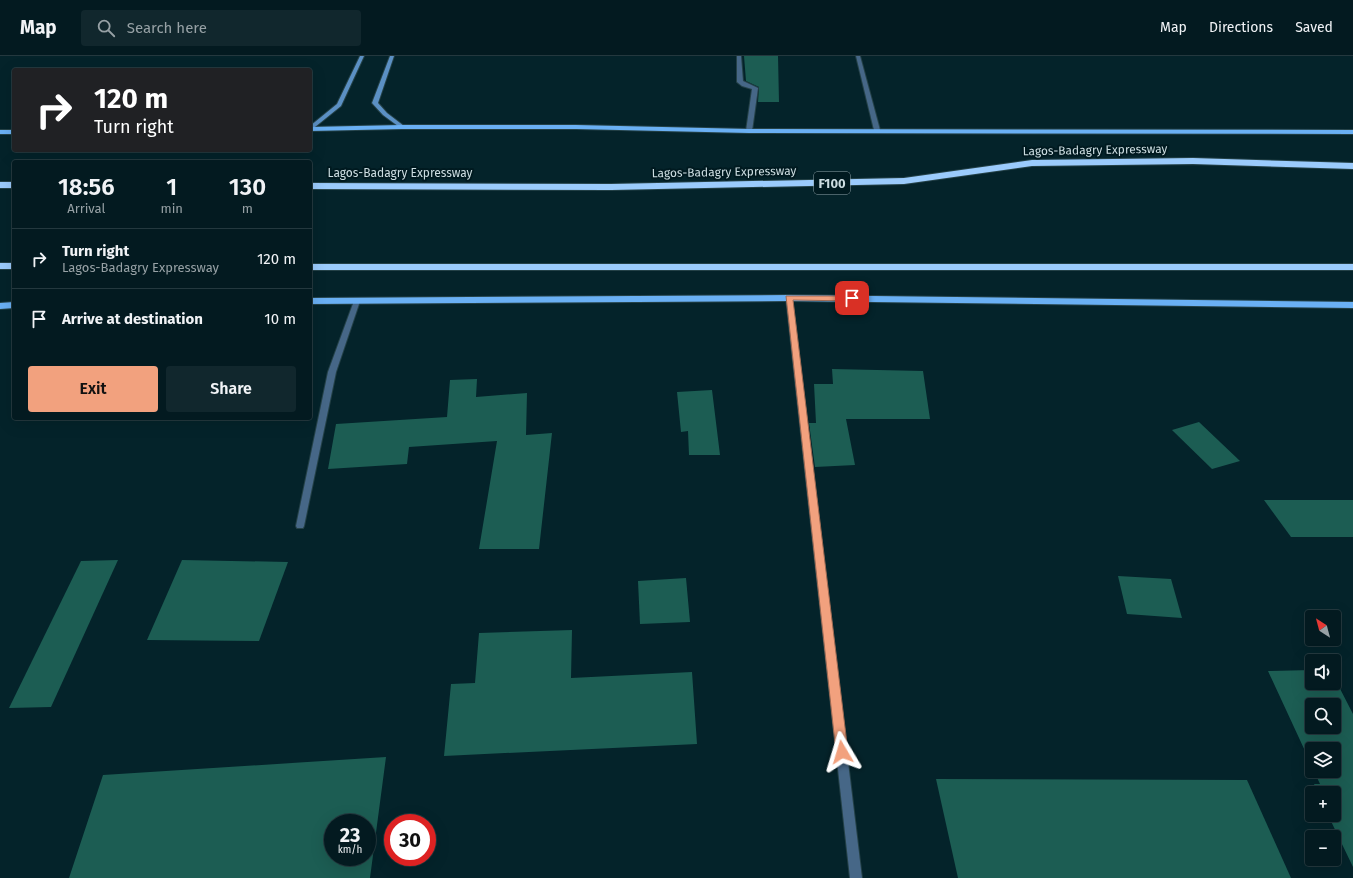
<!DOCTYPE html>
<meta charset="utf-8">
<style>
:root{--surface:#031a20;--page:#11272d;--text:#f1f3f6;--muted:#97a1a5;--line:#24383e;--accent:#f2a17e}
body{margin:0;font-family:"Fira Sans",sans-serif;background:var(--page);color:var(--text);height:100vh;display:flex;flex-direction:column;font-size:15px;white-space:nowrap}
*{box-sizing:border-box;margin:0}
p{font-size:13px;color:var(--muted)}
.icon{flex:none;width:22px;height:22px;fill:none;stroke:currentColor;stroke-width:2;stroke-linecap:round;stroke-linejoin:round}
.map{position:relative;flex:1;overflow:hidden}
.details{position:absolute;left:12px;top:104px;width:300px;height:260px;display:flex;flex-direction:column;background:var(--surface);border-radius:4px;box-shadow:0 4px 16px #0002,0 0 0 1px var(--line)}
.details>*{flex:none}
.guide{position:absolute;left:12px;top:12px;width:300px;height:84px;border-radius:4px;box-shadow:0 4px 16px #0002,0 0 0 1px var(--line);background:#202124;color:#fff;overflow:hidden}
.needle{width:26px;rotate:324deg}
.tools{position:absolute;left:1305px;top:554px;display:grid;gap:8px}
.tools a{display:grid;place-items:center;width:36px;height:36px;border-radius:4px;background:var(--surface);box-shadow:0 4px 16px #0002,0 0 0 1px var(--line);font-size:20px}
.speed{position:absolute;left:324px;top:758px;display:flex;gap:8px;font-size:20px;font-weight:700;text-align:center}
.speed>*{display:grid;place-content:center;width:52px;height:52px;border-radius:50%;background:var(--surface);box-shadow:0 4px 16px #0002,0 0 0 1px var(--line);line-height:1}
.speed small{font-size:10px;font-weight:400}
.speed .limit{border:6px solid #d22;background:#fff;color:#111}
.pin{position:absolute;display:grid;place-items:center;width:34px;height:34px;color:#fff;margin:-17px;border-radius:8px;box-shadow:0 2px 6px #0006}
.me{position:absolute;width:44px;margin:-22px;rotate:353deg;stroke-linejoin:round;filter:drop-shadow(0 0 3px #0008)}
.turn{display:flex;align-items:center;gap:14px;height:84px;padding:0 16px;font-size:18px}
.turn .icon{width:52px;height:52px;stroke-width:2.5}
.turn b{display:block;font-size:28px;line-height:34px}
.eta{display:flex;justify-content:space-evenly;align-items:center;height:68px;text-align:center}
.eta b{font-size:24px;font-weight:600;line-height:28px}
.action{display:flex;gap:8px;margin-top:auto;padding:8px 16px}
.action a{flex:1;height:46px;border-radius:4px;background:var(--accent);color:#111;font-size:16px;font-weight:600;line-height:46px;text-align:center}
.action a+a{background:var(--page);color:var(--text)}
ul{padding:0;list-style:none}
li{display:flex;align-items:center;gap:12px;height:60px;padding:0 16px;border-top:1px solid var(--line)}
li div{flex:1}
li b{display:block;font-size:15px}
li em{font-style:normal}
header{display:flex;align-items:center;gap:24px;box-sizing:border-box;height:56px;padding:0 20px;background:var(--surface);border-bottom:1px solid var(--line)}
header strong{font-size:19px}
nav{display:flex;gap:22px;margin-inline-start:auto;font-size:14px}
.search{width:280px;height:36px;background:var(--page);display:flex;align-items:center;gap:10px;box-sizing:border-box;padding:0 14px;border-radius:4px;color:var(--muted);font-size:15px}
.map>svg:first-child{display:block}
.building{fill:#1c5d53;fill-rule:evenodd}
.lines{fill:none;stroke-linecap:round;stroke-linejoin:round}
.lane-casing{stroke:#244147;stroke-width:2}
.street-casing{stroke:#244147;stroke-width:2}
.secondary-casing{stroke:#244147;stroke-width:2}
.primary-casing{stroke:#244147;stroke-width:2}
.highway-casing{stroke:#244147;stroke-width:2}
.lane{fill:#466787;fill-rule:evenodd}
.street{fill:#466787;fill-rule:evenodd}
.secondary{fill:#5b90c4;fill-rule:evenodd}
.primary{fill:#6ab0f4;fill-rule:evenodd}
.highway{fill:#9bcbfc;fill-rule:evenodd}
.route{fill:#f2a17e;stroke:#9d6952}
.labels{text-anchor:middle;dominant-baseline:central;stroke-width:4;stroke-linejoin:round;paint-order:stroke}
.far-street-label{font-size:12px;fill:#ccdde1;stroke:#001a20}
.shield{fill:#001a20;stroke:#8fa2a7;stroke-width:1}
.shield-label{font-size:13px;font-weight:bold;fill:#ccdde1}
</style>
<header>
<strong>Map</strong>
<div class="search"><svg class="icon" aria-label="search" viewBox="0 0 24 24"><circle cx="10" cy="10" r="6"/><path d="M15 15l6 6"/></svg>Search here</div>
<nav><a>Map</a><a>Directions</a><a>Saved</a></nav>
</header>
<div class="map">
<svg width="1353" height="822" viewBox="0 0 1353 822">
<rect width="100%" height="100%" fill="#04232a"/>
<g class="building">
<path d="M 744,0 L 778,0 L 779,46 L 758,46 L 759,31 L 746,25 Z"/>
<path d="M 832,313 L 923,315 L 930,363 L 846,363 L 855,409 L 815,411 L 809,367 L 816,367 L 814,328 L 833,328 Z"/>
<path d="M 477,323 L 476,341 L 527,337 L 526,379 L 552,377 L 539,493 L 479,493 L 497,385 L 409,391 L 407,408 L 328,413 L 336,368 L 447,361 L 450,324 Z"/>
<path d="M 712,334 L 720,399 L 689,399 L 688,375 L 681,376 L 677,336 Z"/>
<path d="M 1199,366 L 1240,405 L 1212,413 L 1172,374 Z"/>
<path d="M 1264,444 L 1353,444 L 1353,481 L 1291,481 Z"/>
<path d="M 118,504 L 51,651 L 9,652 L 81,505 Z"/>
<path d="M 182,504 L 288,506 L 259,585 L 147,584 Z"/>
<path d="M 1118,520 L 1171,523 L 1182,562 L 1127,558 Z"/>
<path d="M 686,522 L 690,566 L 640,568 L 638,525 Z"/>
<path d="M 572,574 L 571,622 L 692,616 L 697,688 L 444,700 L 451,628 L 475,627 L 479,577 Z"/>
<path d="M 1312,614 L 1312,627 L 1334,627 L 1334,621 L 1353,658 L 1353,811 L 1328,759 L 1334,759 L 1334,737 L 1318,737 L 1314,728 L 1320,728 L 1314,715 L 1334,715 L 1334,693 L 1312,693 L 1312,710 L 1268,615 ZM 1312,649 L 1334,649 L 1334,671 L 1312,671 Z"/>
<path d="M 386,701 L 370,822 L 69,822 L 103,719 ZM 333,767 L 367,767 L 367,801 L 333,801 Z"/>
<path d="M 936,723 L 1247,724 L 1291,822 L 958,822 Z"/>
</g>
<g class="lines">
<defs>
<g id="lane">
<path d="M 737,0 L 741,0 L 743,25 L 758,32 L 752,75 L 749,77 L 746,75 L 752,33 L 742,30 L 737,26 Z"/>
<path d="M 357,243 L 360,245 L 336,316 L 304,470 L 303,472 L 297,472 L 296,470 L 328,316 L 354,245 Z"/>
</g>
<g id="street">
<path d="M 856,0 L 860,0 L 880,74 L 879,75 L 874,74 Z"/>
<path d="M 789,240 L 792,242 L 862,822 L 850,822 L 786,242 Z"/>
</g>
<g id="secondary">
<path d="M 360,0 L 364,0 L 341,50 L 310,75 L 310,70 L 337,48 Z"/>
<path d="M 390,0 L 394,0 L 378,47 L 387,57 L 404,70 L 404,72 L 402,73 L 383,59 L 372,47 Z"/>
</g>
<g id="primary">
<path d="M 402,69 L 576,69 L 749,73 L 1353,74 L 1353,78 L 749,77 L 576,73 L 402,73 L 310,75 L 310,71 Z"/>
<rect x="0" y="74" width="14" height="4"/>
<path d="M 789,239 L 1353,246 L 1353,252 L 789,245 L 310,248 L 310,242 Z"/>
<path d="M 14,246 L 14,252 L 0,253 L 0,247 Z"/>
</g>
<g id="highway">
<path d="M 1193,102 L 1353,107 L 1353,113 L 1193,108 L 1032,110 L 904,128 L 611,134 L 310,133 L 310,127 L 611,128 L 904,122 L 1032,104 Z"/>
<rect x="0" y="126" width="14" height="6"/>
<rect x="0" y="207" width="14" height="6"/>
<rect x="310" y="208" width="1043" height="6"/>
</g>
</defs>
<use href="#lane" class="lane-casing"/>
<use href="#street" class="street-casing"/>
<use href="#secondary" class="secondary-casing"/>
<use href="#primary" class="primary-casing"/>
<use href="#highway" class="highway-casing"/>
<use href="#lane" class="lane"/>
<use href="#street" class="street"/>
<use href="#secondary" class="secondary"/>
<use href="#primary" class="primary"/>
<use href="#highway" class="highway"/>
</g>
<path class="route" d="M 786,240 L 852,240 L 856,242 L 852,245 L 793,244 L 848,696 L 846,700 L 842,702 L 838,700 L 836,696 Z"/>
<g class="labels">
<g class="far-street-label">
<text transform="translate(1095 94) rotate(-1)">Lagos-Badagry Expressway</text>
<text transform="translate(724 116) rotate(-1)">Lagos-Badagry Expressway</text>
<text x="400" y="117">Lagos-Badagry Expressway</text>
</g>
<rect class="shield" x="814" y="116" width="36" height="22" rx="3"/>
<g class="shield-label">
<text x="832" y="127">F100</text>
</g>
</g>
</svg>
<div class="tools">
<a><svg class="needle" viewBox="-14 -14 28 28"><path d="M0-13l5 13h-10z" fill="#e53935"/><path d="M0 13l5-13h-10z" fill="#97a1a5"/></svg></a>
<a><svg class="icon" aria-label="sound" viewBox="0 0 24 24"><path d="M4 9h4l5-4v14l-5-4H4zM17 9q2 3 0 6"/></svg></a>
<a><svg class="icon" aria-label="search" viewBox="0 0 24 24"><circle cx="10" cy="10" r="6"/><path d="M15 15l6 6"/></svg></a>
<a><svg class="icon" aria-label="layers" viewBox="0 0 24 24"><path d="M12 4l9 5-9 5-9-5zM3 14l9 5 9-5"/></svg></a>
<a>+</a>
<a>−</a>
</div>
<div class="speed"><div>23<small>km/h</small></div><div class="limit">30</div></div>
<div class="pin" style="left:852px;top:242px;background:#d93025"><svg class="icon" aria-label="arrive" viewBox="0 0 24 24"><path d="M6 21V4h12l-3 4 3 4H6"/></svg></div>
<svg class="me" style="left:842px;top:696px" viewBox="-20 -20 40 40"><path d="M0-17L14 15 0 8-14 15z" fill="#f2a17e" stroke="#fff" stroke-width="4"/></svg>
<div class="guide">
<div class="turn"><svg class="icon" aria-label="right" viewBox="0 0 24 24"><path d="M7 20v-9h11M14 6l5 5-5 5"/></svg><div><b>120 m</b>Turn right</div></div>
</div>
<section class="details">
<div class="eta">
<div><b>18:56</b><p>Arrival</p></div>
<div><b>1</b><p>min</p></div>
<div><b>130</b><p>m</p></div>
</div>
<ul>
<li><svg class="icon" aria-label="right" viewBox="0 0 24 24"><path d="M7 20v-9h11M14 6l5 5-5 5"/></svg><div><b>Turn right</b><p>Lagos-Badagry Expressway</p></div><em>120 m</em></li>
<li><svg class="icon" aria-label="arrive" viewBox="0 0 24 24"><path d="M6 21V4h12l-3 4 3 4H6"/></svg><div><b>Arrive at destination</b></div><em>10 m</em></li>
</ul>
<div class="action"><a>Exit</a><a>Share</a></div>
</section>
</div>
